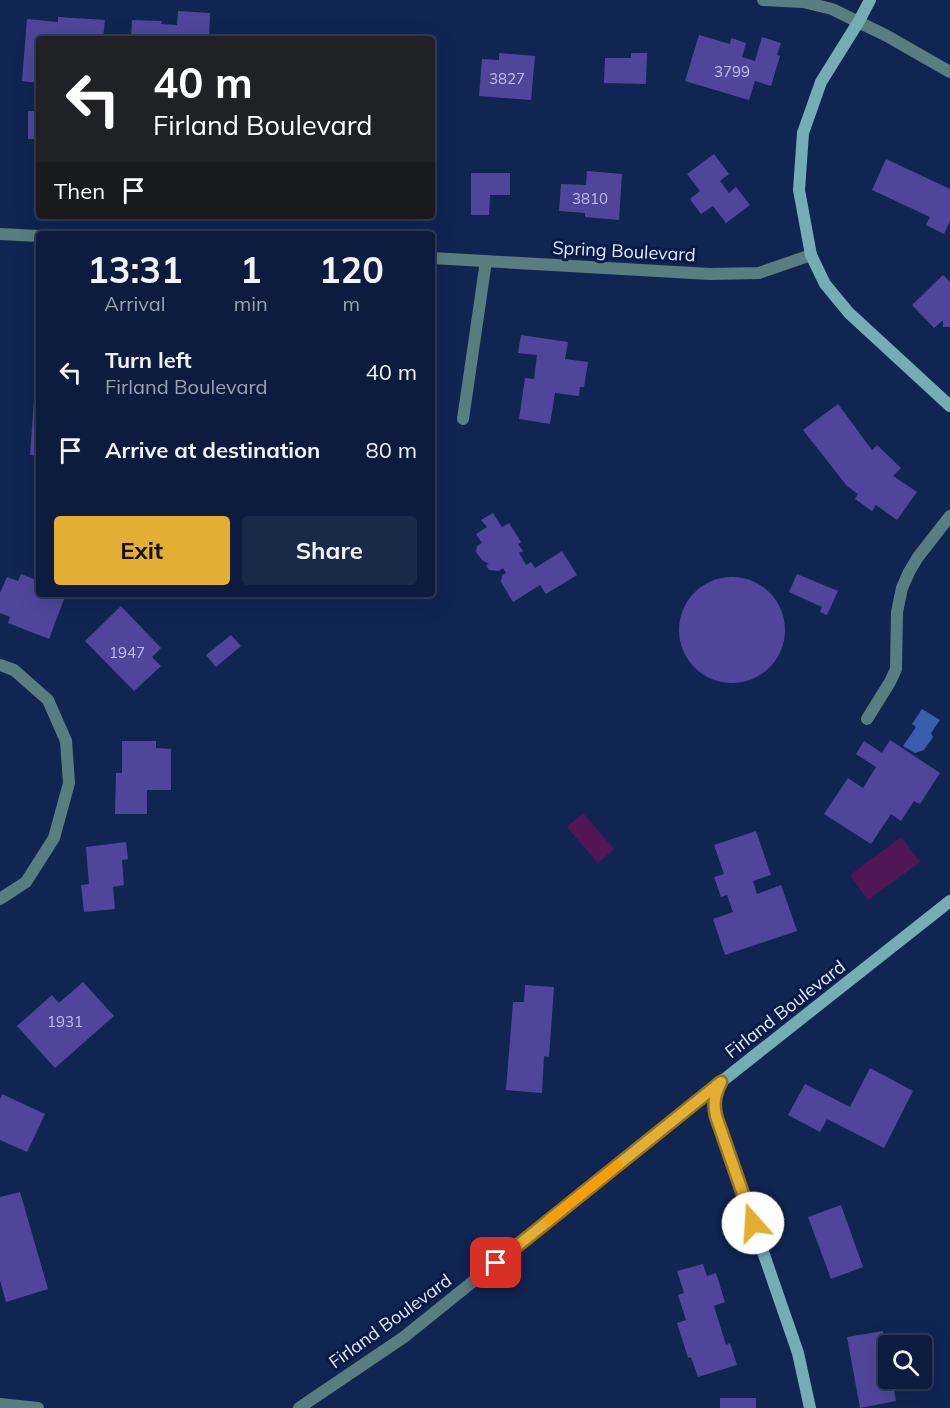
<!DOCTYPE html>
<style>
:root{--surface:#0d1c3e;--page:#1b2949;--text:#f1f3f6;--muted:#9aa1b0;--line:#2d3a58;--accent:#e2af34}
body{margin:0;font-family:Mulish,sans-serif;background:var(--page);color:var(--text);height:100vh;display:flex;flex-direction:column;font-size:22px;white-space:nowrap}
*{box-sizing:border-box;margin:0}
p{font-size:20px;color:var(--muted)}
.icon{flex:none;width:33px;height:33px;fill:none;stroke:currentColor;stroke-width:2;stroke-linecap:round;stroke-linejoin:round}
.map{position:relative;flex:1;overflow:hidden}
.side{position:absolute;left:36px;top:231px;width:399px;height:366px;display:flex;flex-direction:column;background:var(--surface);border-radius:6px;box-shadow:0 6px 24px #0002,0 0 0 2px var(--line)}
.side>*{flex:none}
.guide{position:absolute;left:36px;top:36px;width:399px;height:183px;border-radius:6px;box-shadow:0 6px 24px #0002,0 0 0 2px var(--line);background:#202124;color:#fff;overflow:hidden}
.controls{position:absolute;left:878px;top:1335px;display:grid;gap:12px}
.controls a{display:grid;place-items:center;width:54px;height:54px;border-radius:6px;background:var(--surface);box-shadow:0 6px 24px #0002,0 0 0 2px var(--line);font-size:30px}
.pin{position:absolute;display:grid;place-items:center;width:51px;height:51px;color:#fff;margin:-26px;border-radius:12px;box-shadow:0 3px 9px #0006}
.me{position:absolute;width:66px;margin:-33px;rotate:341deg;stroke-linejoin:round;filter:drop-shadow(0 0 4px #0008)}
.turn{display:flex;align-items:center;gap:21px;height:126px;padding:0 18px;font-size:27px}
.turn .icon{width:78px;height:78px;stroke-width:2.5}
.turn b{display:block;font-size:42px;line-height:51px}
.then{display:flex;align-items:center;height:57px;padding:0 18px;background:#0003;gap:12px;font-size:22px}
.eta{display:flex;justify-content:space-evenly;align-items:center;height:102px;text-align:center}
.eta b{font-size:36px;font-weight:700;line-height:42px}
.button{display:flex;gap:12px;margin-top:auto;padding:12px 18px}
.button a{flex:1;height:69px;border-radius:6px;background:var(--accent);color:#111;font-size:24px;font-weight:700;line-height:69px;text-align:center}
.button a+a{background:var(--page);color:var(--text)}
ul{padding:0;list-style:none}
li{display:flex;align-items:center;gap:18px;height:78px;padding:0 18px}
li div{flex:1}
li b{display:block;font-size:22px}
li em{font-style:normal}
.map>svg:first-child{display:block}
.green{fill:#501656}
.water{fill:#3a5dad}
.building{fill:#4f469b}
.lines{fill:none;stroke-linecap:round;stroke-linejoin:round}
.street{stroke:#5a7d80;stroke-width:12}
.secondary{stroke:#74adb3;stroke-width:12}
.route-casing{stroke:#937222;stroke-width:15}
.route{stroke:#e2af34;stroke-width:10}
.slow{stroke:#f59e0b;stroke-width:10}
.labels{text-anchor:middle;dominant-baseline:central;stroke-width:6;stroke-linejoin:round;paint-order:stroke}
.number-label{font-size:15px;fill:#bcc1e4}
.street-label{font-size:18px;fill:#e1eafc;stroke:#081a47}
</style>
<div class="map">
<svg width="950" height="1408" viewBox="0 0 950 1408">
<rect width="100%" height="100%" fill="#112553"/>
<g class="green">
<path d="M 583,813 L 614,849 L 598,863 L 567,827 Z"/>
<path d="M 901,837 L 920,862 L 868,900 L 850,875 Z"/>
</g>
<path class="water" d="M 922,709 L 940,720 L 931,733 L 933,737 L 924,750 L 915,753 L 903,746 L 916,727 L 912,724 Z"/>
<g class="building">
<path d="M 178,11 L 210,13 L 209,39 L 131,39 L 132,20 L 162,21 L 161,24 L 177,25 Z"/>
<path d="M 58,17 L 105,20 L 103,39 L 39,39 L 39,83 L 22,81 L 27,19 L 58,22 Z"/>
<path d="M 699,35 L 730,44 L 731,38 L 746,43 L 742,57 L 755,61 L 762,37 L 781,43 L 777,55 L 780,56 L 771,86 L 755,81 L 749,100 L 685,81 Z"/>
<path d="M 499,53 L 535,56 L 531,100 L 479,96 L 482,59 L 499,60 Z"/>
<path d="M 631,53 L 647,53 L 646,84 L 604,83 L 605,58 L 631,58 Z"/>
<rect x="28" y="111" width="11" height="28"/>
<path d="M 714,154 L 729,174 L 720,181 L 729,193 L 736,187 L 750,205 L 726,223 L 713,206 L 701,214 L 690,199 L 700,191 L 687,174 Z"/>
<rect x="34" y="158" width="5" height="23"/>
<path d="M 886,159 L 950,189 L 950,221 L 944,234 L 926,225 L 930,217 L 872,190 Z"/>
<path d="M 587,171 L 622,174 L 619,220 L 585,217 L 585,213 L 559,211 L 561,184 L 586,185 Z"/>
<path d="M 471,173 L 510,173 L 510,195 L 490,195 L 489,215 L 471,215 Z"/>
<path d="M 943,275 L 950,282 L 950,327 L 943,327 L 943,320 L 934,328 L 912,305 Z"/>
<path d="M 521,335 L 568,342 L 565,359 L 588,362 L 584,387 L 580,387 L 579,396 L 555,393 L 550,424 L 519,419 L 525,378 L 534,379 L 537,355 L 518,353 Z"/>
<path d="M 34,400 L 39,401 L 39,456 L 30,455 Z"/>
<path d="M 838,404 L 872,450 L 877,445 L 901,468 L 893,476 L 917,492 L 897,520 L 876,505 L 872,511 L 855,499 L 858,494 L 847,486 L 803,430 Z"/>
<path d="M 493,513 L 502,527 L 509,523 L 521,542 L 518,544 L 523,551 L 519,553 L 526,565 L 531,562 L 535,568 L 562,551 L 577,575 L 546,594 L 540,585 L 513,602 L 501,582 L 502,575 L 506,573 L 503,568 L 499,571 L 489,570 L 486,565 L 489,564 L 482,560 L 476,552 L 477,546 L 482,543 L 476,534 L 487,527 L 481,520 Z"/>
<path d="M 21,574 L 39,581 L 39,594 L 66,594 L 49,639 L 8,623 L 10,617 L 0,613 L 0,593 L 7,577 L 18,581 Z"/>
<path d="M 797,574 L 838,591 L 827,615 L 820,612 L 822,607 L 789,592 Z"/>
<circle cx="732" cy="630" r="53"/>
<path d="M 121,606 L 161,648 L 152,657 L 161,666 L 134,691 L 85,641 Z"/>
<path d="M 231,635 L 241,646 L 216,667 L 206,655 Z"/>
<path d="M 890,740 L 940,773 L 920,804 L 914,801 L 901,821 L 891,814 L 871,844 L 824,814 L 848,778 L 863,788 L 876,767 L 856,754 L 864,741 L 882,753 Z"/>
<path d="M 122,741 L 156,741 L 156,748 L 171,749 L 171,790 L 147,790 L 147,814 L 115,814 L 116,773 L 122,773 Z"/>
<path d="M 756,831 L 771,875 L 753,881 L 757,894 L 781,885 L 797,931 L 725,955 L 713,919 L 733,912 L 727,895 L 721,897 L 714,877 L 724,874 L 714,845 Z"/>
<path d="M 126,842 L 128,859 L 122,860 L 124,885 L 113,887 L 115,909 L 84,912 L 81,885 L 89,884 L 86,847 Z"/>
<path d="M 83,982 L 114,1016 L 55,1068 L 17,1026 L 52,995 L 59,1003 Z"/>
<path d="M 525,985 L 554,987 L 549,1057 L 544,1056 L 542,1093 L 506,1090 L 513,1002 L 524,1002 Z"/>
<path d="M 870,1068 L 913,1091 L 884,1148 L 827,1119 L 820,1132 L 788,1115 L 805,1084 L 850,1107 Z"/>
<path d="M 2,1094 L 45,1114 L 27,1152 L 0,1140 L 0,1099 Z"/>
<path d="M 20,1192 L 48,1289 L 6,1302 L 0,1280 L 0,1197 Z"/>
<path d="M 841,1205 L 863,1267 L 831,1279 L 808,1217 Z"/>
<path d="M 703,1264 L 707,1276 L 716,1273 L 725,1302 L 714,1306 L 726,1345 L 730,1343 L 737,1365 L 698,1377 L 691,1357 L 688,1358 L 677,1323 L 686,1320 L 678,1295 L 684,1293 L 677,1271 Z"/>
<path d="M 883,1331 L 888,1355 L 888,1378 L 892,1378 L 896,1401 L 860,1408 L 847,1337 Z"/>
<rect x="720" y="1398" width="36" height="10"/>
</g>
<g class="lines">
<g class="street">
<path d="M 763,0 L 803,2 L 832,9 L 887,36 L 950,72"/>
<path d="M 0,234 L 39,236"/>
<path d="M 432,258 L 710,274 L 759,273 L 811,255"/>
<path d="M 463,419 L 486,261"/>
<path d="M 0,665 L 14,670 L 48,700 L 66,741 L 69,783 L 54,838 L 26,882 L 0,899"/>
<path d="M 867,719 L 890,682 L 896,669 L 897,612 L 902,588 L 909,572 L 918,557 L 950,516"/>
<path d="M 0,1404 L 38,1408"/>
<path d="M 299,1408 L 404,1337 L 721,1082"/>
</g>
<g class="secondary">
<path d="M 870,0 L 859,21 L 821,82 L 803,133 L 799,190 L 811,255 L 825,284 L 849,313 L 950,406"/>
<path d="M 810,1408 L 798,1353 L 716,1116 C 713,1102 715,1094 721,1082 L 950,901"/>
</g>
</g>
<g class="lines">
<defs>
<path id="route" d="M 496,1263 L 721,1082 C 715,1094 713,1102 716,1116 L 753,1223"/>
</defs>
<use href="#route" class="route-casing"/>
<use href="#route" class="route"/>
<path class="slow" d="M 549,1220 L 618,1165"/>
</g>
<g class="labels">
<g class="number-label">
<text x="732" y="71">3799</text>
<text x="507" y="78">3827</text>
<text x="590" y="198">3810</text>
<text x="127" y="652">1947</text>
<text x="65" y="1021">1931</text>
</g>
<g class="street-label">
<text transform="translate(624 251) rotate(3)">Spring Boulevard</text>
<text transform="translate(785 1009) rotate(-38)">Firland Boulevard</text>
<text transform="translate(390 1321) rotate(-36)">Firland Boulevard</text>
</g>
</g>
</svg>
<div class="controls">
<a><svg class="icon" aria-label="search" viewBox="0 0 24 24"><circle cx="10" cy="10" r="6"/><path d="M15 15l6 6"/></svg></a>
</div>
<div class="pin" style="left:496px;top:1263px;background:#d93025"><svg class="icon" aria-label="arrive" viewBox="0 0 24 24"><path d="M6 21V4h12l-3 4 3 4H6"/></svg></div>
<svg class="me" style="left:753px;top:1223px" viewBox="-20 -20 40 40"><circle r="19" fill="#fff"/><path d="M0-13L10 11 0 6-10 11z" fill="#e2af34"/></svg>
<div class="guide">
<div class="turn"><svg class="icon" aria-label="left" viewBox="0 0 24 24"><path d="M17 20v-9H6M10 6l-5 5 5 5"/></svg><div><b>40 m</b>Firland Boulevard</div></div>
<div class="then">Then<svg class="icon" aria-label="arrive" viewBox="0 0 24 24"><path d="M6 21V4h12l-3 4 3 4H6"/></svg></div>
</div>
<section class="side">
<div class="eta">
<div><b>13:31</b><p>Arrival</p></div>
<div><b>1</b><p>min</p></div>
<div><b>120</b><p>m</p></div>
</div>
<ul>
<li><svg class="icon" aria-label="left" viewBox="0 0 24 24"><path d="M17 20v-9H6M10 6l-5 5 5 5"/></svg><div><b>Turn left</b><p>Firland Boulevard</p></div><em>40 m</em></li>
<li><svg class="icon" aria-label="arrive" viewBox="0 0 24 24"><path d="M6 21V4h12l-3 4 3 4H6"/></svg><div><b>Arrive at destination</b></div><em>80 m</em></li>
</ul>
<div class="button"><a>Exit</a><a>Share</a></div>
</section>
</div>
